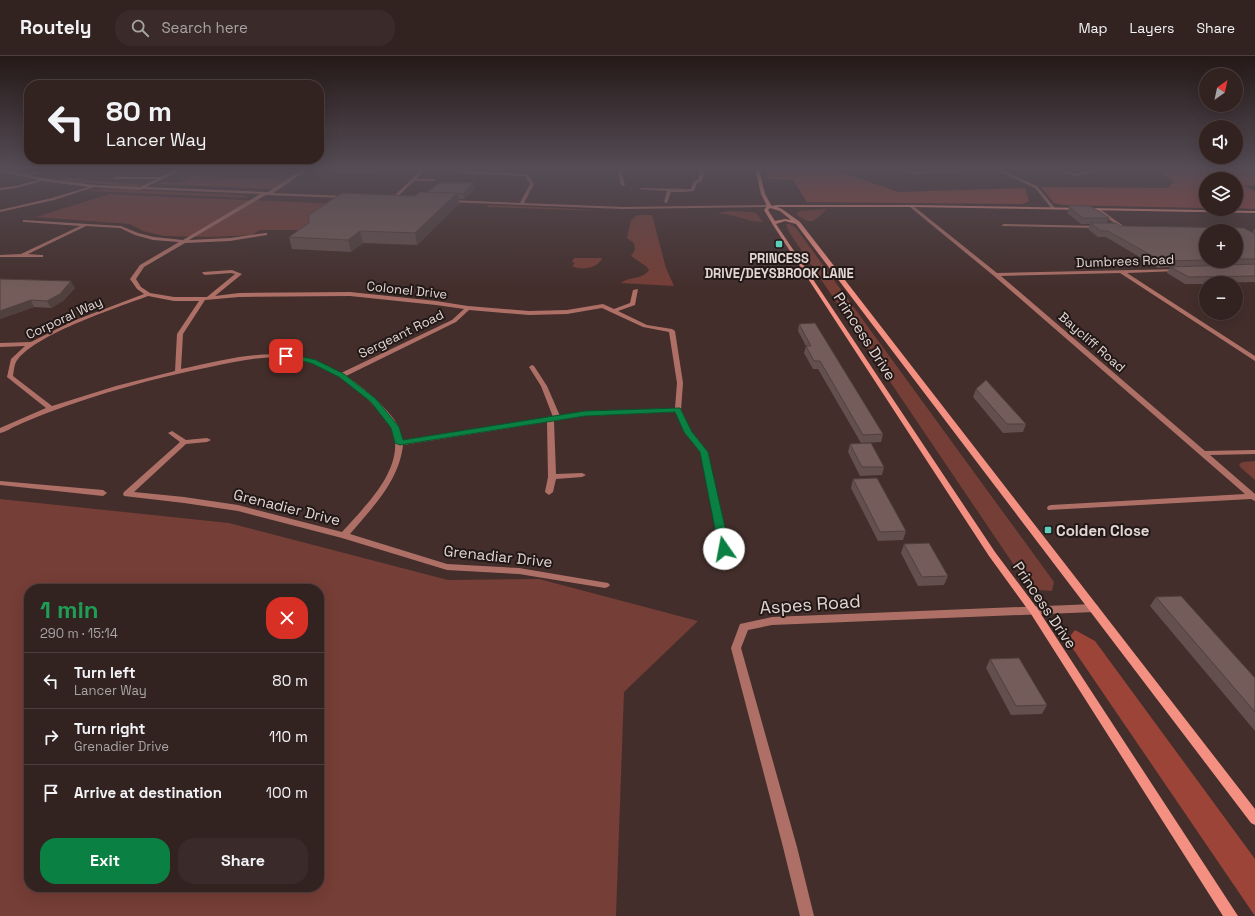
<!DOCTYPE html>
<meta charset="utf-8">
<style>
:root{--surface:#322220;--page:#3a2a29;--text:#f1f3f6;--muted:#a8a4a5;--line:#4d3f3e;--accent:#0b8043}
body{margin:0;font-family:"Space Grotesk",sans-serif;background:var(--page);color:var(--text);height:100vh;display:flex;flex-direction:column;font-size:15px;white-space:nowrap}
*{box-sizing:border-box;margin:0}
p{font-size:13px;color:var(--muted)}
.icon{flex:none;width:22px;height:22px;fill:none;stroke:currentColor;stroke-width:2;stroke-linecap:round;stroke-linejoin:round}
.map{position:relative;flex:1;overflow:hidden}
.details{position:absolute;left:24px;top:528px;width:300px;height:308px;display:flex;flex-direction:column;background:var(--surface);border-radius:16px;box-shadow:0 4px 16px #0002,0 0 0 1px var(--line)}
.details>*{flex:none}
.hud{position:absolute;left:24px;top:24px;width:300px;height:84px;border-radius:16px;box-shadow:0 4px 16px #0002,0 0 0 1px var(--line);background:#322220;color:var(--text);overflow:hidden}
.needle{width:26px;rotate:33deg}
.controls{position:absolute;left:1199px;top:12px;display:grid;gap:8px}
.controls a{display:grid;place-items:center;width:44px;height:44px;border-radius:50%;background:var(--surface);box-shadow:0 4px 16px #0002,0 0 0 1px var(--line);font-size:20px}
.pin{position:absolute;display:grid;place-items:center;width:34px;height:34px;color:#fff;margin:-17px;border-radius:8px;box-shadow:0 2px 6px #0006}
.me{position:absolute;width:44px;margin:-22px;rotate:348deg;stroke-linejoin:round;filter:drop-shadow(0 0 3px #0008)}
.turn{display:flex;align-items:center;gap:14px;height:84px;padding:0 16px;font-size:18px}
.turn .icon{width:52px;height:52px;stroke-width:2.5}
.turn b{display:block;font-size:28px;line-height:34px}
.round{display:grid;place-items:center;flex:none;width:42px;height:42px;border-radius:16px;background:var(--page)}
.overview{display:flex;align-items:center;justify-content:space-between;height:68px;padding:0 16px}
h1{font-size:24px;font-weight:700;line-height:30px;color:#1e9e55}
.button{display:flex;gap:8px;margin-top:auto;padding:8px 16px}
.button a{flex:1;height:46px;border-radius:16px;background:var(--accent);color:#fff;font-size:16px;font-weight:700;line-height:46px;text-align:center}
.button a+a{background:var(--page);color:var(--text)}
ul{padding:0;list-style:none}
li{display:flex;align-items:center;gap:12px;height:56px;padding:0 16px;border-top:1px solid var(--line)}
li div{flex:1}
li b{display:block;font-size:15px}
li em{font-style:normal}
header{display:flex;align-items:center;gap:24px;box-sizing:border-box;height:56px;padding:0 20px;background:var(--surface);border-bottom:1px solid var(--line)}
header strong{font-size:19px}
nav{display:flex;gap:22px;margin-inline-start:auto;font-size:14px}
.search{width:280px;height:36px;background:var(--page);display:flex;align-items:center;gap:10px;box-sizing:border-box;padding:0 14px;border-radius:16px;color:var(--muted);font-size:15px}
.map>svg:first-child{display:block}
.green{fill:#753e36;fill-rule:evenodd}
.forest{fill:#9d4439}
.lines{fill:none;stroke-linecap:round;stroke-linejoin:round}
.street{fill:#ae7066;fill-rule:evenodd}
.secondary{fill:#f39081;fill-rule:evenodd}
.wall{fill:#634f4d;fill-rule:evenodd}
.shaded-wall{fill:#50403e}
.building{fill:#735c59;stroke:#50403e}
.route{fill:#0b8043;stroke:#07532c}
.poi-dot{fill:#5dceb9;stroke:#221917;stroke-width:1.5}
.labels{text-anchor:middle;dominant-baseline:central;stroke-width:4;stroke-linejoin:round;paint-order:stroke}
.far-poi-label{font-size:13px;font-weight:bold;fill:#e3d5d3;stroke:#221917}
.far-street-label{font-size:13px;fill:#e3d5d3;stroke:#221917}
.street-label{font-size:15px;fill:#e3d5d3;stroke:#221917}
.poi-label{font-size:15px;font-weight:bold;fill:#e3d5d3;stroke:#221917;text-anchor:start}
.near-street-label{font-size:18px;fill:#e3d5d3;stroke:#221917}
</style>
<header>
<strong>Routely</strong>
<div class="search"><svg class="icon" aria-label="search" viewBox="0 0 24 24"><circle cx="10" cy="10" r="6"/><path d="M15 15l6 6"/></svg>Search here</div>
<nav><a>Map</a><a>Layers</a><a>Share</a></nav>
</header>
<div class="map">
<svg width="1255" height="860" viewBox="0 0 1255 860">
<rect width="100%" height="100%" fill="#432e2b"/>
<g class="green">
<path d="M 295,116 L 300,116 L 274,133 L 158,128 L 162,126 L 180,127 L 191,121 L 279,122 L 278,124 L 283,124 Z"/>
<path d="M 67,122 L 145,129 L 133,131 L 59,124 Z"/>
<path d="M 105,133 L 243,139 L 249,142 L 87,135 Z"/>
<path d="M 110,138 L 124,139 L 344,148 L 305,174 L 260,174 L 252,179 L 211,181 L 164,180 L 143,175 L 130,168 L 36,161 Z"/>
<path d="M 488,149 L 560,152 L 600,155 L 487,151 Z"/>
<path d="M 827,153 C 814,165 812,171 796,158 L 800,155 Z"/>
<path d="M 728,155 L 752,156 L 756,157 L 763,166 C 747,166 734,157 717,158 Z"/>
<path d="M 638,159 L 652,159 L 666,212 L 674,230 L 621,227 C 630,220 642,224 649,214 L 647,211 L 631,200 L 635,194 L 634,187 L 627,182 L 631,164 Z"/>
<path d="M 786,168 L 790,168 L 796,172 L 1054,526 L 1052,535 L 1038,534 L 1024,524 L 789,176 Z"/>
<path d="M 574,202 L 602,202 C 599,212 581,215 572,210 L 575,207 L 572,206 Z"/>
<path d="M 1255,405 L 1255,424 L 1241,412 L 1239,408 L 1243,406 Z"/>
<path d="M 0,443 L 229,467 L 448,524 L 539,523 L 698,565 L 624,636 L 616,860 L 0,860 ZM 29,533 L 319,533 L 319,831 L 29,831 Z"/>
</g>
<g class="forest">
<path d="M 765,113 L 839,113 L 844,117 L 898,136 L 1025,132 L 1029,145 L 1023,148 L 807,146 L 793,124 L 768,123 Z"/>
<path d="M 1154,113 L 1255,113 L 1255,129 L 1243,130 L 1255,135 L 1255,153 L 1236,152 L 1236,123 L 1206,123 L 1206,152 L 1064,149 L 1054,147 L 1041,131 L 1168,132 L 1174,125 Z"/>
<path d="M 1075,574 L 1095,585 L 1255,803 L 1255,860 L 1067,584 Z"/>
</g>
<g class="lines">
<g class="street">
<path d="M 0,113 L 23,119 L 53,113 L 27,120 L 94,129 L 140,131 L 157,123 L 115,123 L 113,122 L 115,121 L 161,121 L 179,113 L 183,113 L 146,131 L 268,136 L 301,115 L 284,114 L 282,113 L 308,113 L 306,115 L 273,137 L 346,140 L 348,141 L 346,142 L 266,139 L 189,184 L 230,182 L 265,177 L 267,177 L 267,179 L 230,185 L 185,187 L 144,211 L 136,223 L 141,231 L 150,237 L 174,241 L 207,241 L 235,218 L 231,217 L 205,219 L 202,217 L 203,216 L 232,214 L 242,218 L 215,240 L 239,237 L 350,236 L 436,245 L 468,250 L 529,255 L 567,254 L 603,248 L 614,253 L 630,247 L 633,234 L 638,233 L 635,249 L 618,255 L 647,269 L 672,273 L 675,275 L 683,327 L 681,354 L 691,375 L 708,396 L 728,493 L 727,495 L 721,495 L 720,493 L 700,396 L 684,376 L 676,356 L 585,360 L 554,365 L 556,418 L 582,417 L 586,419 L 582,421 L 556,423 L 553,436 L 549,439 L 545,436 L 548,421 L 547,366 L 403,389 C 399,425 373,451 350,478 L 447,508 L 519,512 L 608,527 L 610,529 L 608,531 L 605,532 L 519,518 L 447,514 L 342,482 L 238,455 L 184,447 L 124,440 L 123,438 L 124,436 L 180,386 L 168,377 L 172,375 L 186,384 L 207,382 L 211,384 L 207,386 L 186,388 L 134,436 L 184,441 L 238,449 L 342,476 C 366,449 407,411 392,372 C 390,366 383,361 379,356 C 359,331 328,309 296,303 C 267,298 238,305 210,311 C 155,322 100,337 47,357 C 37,361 26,365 16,370 C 11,372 6,376 0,377 L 0,372 L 46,352 L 7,321 L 11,303 L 25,290 L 0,291 L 0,287 L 31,286 L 73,265 L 144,238 L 137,233 L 130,223 L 140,209 L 179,186 L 153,184 L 135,179 L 120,172 L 86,170 L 28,198 L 41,199 L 43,199 L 43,201 L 0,201 L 0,199 L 21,198 L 80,170 L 25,166 L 23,166 L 23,164 L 121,170 L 138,177 L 154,181 L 183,184 L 260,138 L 142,133 L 139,134 L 94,131 L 54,144 L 0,156 L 0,154 L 52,142 L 89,131 L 42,125 L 16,132 L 0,134 L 0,132 L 16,130 L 38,124 L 0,115 ZM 148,240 L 174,245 L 199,245 L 177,278 L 175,315 L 116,330 L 52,350 L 13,320 C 14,315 14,307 18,303 C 39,277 116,252 148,240 ZM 350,240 L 436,249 L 464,253 L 452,264 L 341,317 C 288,285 238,301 181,313 L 183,278 L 205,244 L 239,241 ZM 602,252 L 643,271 L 669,276 L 677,327 L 675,352 L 585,356 L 560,360 L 547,330 L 534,310 L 532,309 L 529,311 L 541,330 L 553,361 L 550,360 L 547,362 L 402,384 C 401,380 401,376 399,372 C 393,356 361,329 346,320 L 456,266 L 469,254 L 529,259 L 567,258 Z"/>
<path d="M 620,113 L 624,113 L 622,117 L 625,129 L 623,130 L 621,129 L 618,117 Z"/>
<path d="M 701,113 L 705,113 L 702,125 L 697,127 L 694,135 L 684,136 L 671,136 L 667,147 L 664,146 L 667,135 L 639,133 L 641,132 L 691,133 L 694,125 L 698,124 Z"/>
<path d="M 892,113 C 900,112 908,116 917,116 C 944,115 970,114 997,115 L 994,113 L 998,113 L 1037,130 L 1055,152 L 1052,153 L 1035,132 L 1001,116 L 962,116 L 914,118 Z"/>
<path d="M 1097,113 L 1101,113 L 1098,116 L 1074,120 L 1063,116 L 1065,115 L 1074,118 L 1096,114 Z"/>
<path d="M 455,115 L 527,118 L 534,128 L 524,147 L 623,151 L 769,149 L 771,150 L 769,151 L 623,153 L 448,146 L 447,144 L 520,147 L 530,128 L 525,120 L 454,117 Z"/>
<path d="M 419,116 L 422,117 L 416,123 L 434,123 L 436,124 L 434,125 L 414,125 L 394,144 L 392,144 L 392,142 Z"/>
<path d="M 910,149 L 912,149 L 997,217 L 1180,213 L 1180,214 L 1178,215 L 1127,217 L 1255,300 L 1255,305 L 1120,217 L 1001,220 L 1205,395 L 1255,394 L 1255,398 L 1210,399 L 1255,438 L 1255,445 L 1251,443 L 1048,454 L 1047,452 L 1048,450 L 1051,449 L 1245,438 L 994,220 L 910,151 Z"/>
<path d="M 1098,153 L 1100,153 L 1126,172 L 1122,173 L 1098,155 Z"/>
<path d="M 1004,168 L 1099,170 L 1101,171 L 1099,172 L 1002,170 L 1002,169 Z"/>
<path d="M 0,425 L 103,434 L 107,437 L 103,440 L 0,429 Z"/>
<path d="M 1094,548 L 1097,549 L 1099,552 L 1097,555 L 1094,556 L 772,569 L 748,574 L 741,592 L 797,791 L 814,860 L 800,860 L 783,791 L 731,592 L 740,568 L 772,561 Z"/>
</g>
<path class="secondary" d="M 755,113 L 759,113 L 765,138 L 771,149 L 773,150 L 775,149 L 911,149 L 1255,155 L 1255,157 L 911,151 L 777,151 L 782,153 L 800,166 L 1255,753 L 1255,769 L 1251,767 L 796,168 L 785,165 L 776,168 L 995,496 L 1037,552 L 1238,860 L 1223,860 L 1031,558 L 989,500 L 773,169 L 764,154 L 767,150 L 761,138 ZM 770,152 L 780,155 L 791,164 L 785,163 L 775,165 L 768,154 Z"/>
</g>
<g class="wall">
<path d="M 335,113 L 384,113 L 377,118 L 336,118 Z"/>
<path d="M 475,132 L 464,143 L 458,143 L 459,148 L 417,189 L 363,187 L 351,196 L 292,193 L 289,181 L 309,167 L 415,140 L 427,136 Z"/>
<path d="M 1070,149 L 1090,150 L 1109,162 L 1107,167 L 1116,167 L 1120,170 L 1244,172 L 1252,177 L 1255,172 L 1255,226 L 1206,227 L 1206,228 L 1185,228 L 1167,217 L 1170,211 L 1158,212 L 1106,181 L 1098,181 L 1088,173 L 1090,168 L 1081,168 L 1067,157 ZM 1206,175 L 1236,175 L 1236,205 L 1206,205 Z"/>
<path d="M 0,223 L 75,232 L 63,245 L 51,252 L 34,251 L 0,263 Z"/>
<path d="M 799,268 L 883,378 L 881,386 L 861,387 L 818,313 L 813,313 L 804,297 L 806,290 L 798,275 Z"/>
<path d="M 976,333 L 1026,368 L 1023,376 L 1003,377 L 973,341 Z"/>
<path d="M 850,388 L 884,411 L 882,419 L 860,420 L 848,396 Z"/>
<path d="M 853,423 L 906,475 L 903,484 L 878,485 L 851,432 Z"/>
<path d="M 904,488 L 948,520 L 944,529 L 918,530 L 901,497 Z"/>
<path d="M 1156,541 L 1255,622 L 1255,675 L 1150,550 Z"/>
<path d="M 990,603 L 1047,649 L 1042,658 L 1011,659 L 986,612 Z"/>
</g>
<g class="shaded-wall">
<path d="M 376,113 L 384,113 L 377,118 Z"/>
<path d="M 474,126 L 475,132 L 464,143 L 463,138 Z"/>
<path d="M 457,137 L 459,148 L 417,189 L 415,177 Z"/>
<path d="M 360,175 L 363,187 L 351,196 L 348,184 Z"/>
<path d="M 71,225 L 75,232 L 63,245 L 51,252 L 47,245 Z"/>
<path d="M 31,244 L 34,251 L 0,263 L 0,255 Z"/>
</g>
<g class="building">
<path d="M 474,126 L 463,138 L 427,136 L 439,127 Z"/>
<path d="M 420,136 L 457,137 L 415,177 L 360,175 L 348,184 L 289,181 L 309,167 L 309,159 L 342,137 L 415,140 Z"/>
<path d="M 1070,149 L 1090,150 L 1109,162 L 1083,162 L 1069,151 Z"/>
<path d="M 1090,167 L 1116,167 L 1120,170 L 1244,172 L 1255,178 L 1255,203 L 1236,203 L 1236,175 L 1206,175 L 1206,204 L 1161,205 L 1108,175 L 1101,175 Z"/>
<path d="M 1255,208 L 1255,220 L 1189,221 L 1170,211 Z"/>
<path d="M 0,223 L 71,225 L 60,238 L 47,245 L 31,244 L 0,255 Z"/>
<path d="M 815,267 L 883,378 L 863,379 L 820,305 L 814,305 L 806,290 L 811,290 L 799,268 Z"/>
<path d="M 986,324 L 1026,368 L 1007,368 L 976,333 Z"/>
<path d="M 871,387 L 884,411 L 862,411 L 850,388 Z"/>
<path d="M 877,422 L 906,475 L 880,476 L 853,423 Z"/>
<path d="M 929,487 L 948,520 L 922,521 L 904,488 Z"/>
<path d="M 1181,540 L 1255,622 L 1255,656 L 1156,541 Z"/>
<path d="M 1019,602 L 1047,649 L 1016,650 L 990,603 Z"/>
</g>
<linearGradient id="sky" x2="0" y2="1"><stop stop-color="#251918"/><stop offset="0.48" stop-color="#554c55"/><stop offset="1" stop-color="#554c55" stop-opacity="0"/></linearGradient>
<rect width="1255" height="233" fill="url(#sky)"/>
<path class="route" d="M 286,297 L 316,304 L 344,318 L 376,343 L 399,371 L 403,384 L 585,355 L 680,352 L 692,376 L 708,396 L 730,493 L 724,496 L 719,493 L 700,396 L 684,376 L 675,356 L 585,360 L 400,389 L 395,387 L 391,372 L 371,346 L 339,321 L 311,307 L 283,301 L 283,298 Z"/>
<g class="poi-dot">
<rect x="775" y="184" width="8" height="8" rx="2"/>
<rect x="1044" y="470" width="8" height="8" rx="2"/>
</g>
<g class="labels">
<g class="far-poi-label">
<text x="779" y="202">PRINCESS<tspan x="779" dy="15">DRIVE/DEYSBROOK LANE</tspan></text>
</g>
<g class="far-street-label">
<text transform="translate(1125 205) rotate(-2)">Dumbrees Road</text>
<text transform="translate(407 234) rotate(6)">Colonel Drive</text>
<text transform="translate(64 262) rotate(-25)">Corporal Way</text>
<text transform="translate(401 278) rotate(-26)">Sergeant Road</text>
<text transform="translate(1092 286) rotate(41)">Baycliff Road</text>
</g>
<g class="street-label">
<text transform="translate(865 280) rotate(57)">Princess Drive</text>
<text transform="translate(287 451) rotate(14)">Grenadier Drive</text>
<text transform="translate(498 500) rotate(6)">Grenadiar Drive</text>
<text transform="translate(1045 549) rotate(56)">Princess Drive</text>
</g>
<g class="poi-label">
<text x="1056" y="474">Colden Close</text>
</g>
<g class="near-street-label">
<text transform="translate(810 548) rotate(-4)">Aspes Road</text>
</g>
</g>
</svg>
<div class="controls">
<a><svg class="needle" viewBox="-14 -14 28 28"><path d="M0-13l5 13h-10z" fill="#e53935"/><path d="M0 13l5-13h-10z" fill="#a8a4a5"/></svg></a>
<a><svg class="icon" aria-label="sound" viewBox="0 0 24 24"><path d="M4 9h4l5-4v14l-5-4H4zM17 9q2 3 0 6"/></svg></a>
<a><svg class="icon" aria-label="layers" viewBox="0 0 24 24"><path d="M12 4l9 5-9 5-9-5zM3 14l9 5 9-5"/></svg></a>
<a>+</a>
<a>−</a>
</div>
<div class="pin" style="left:286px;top:300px;background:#d93025"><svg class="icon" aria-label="arrive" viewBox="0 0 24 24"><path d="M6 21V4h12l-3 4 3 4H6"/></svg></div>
<svg class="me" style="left:724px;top:493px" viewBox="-20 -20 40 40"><circle r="19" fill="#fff"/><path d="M0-13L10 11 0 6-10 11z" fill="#0b8043"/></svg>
<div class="hud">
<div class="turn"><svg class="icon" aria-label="left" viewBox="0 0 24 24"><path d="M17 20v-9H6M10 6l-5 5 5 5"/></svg><div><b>80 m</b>Lancer Way</div></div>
</div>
<section class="details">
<div class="overview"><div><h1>1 min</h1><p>290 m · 15:14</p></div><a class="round" style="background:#d93025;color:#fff"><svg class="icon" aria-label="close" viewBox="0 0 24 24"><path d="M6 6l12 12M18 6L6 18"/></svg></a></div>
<ul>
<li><svg class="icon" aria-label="left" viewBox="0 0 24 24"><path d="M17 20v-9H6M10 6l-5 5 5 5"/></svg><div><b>Turn left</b><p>Lancer Way</p></div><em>80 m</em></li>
<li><svg class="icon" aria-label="right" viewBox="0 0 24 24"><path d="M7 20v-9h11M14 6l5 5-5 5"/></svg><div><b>Turn right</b><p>Grenadier Drive</p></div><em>110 m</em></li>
<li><svg class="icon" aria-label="arrive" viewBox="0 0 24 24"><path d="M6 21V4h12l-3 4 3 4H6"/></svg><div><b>Arrive at destination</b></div><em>100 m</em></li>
</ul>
<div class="button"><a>Exit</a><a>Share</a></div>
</section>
</div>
